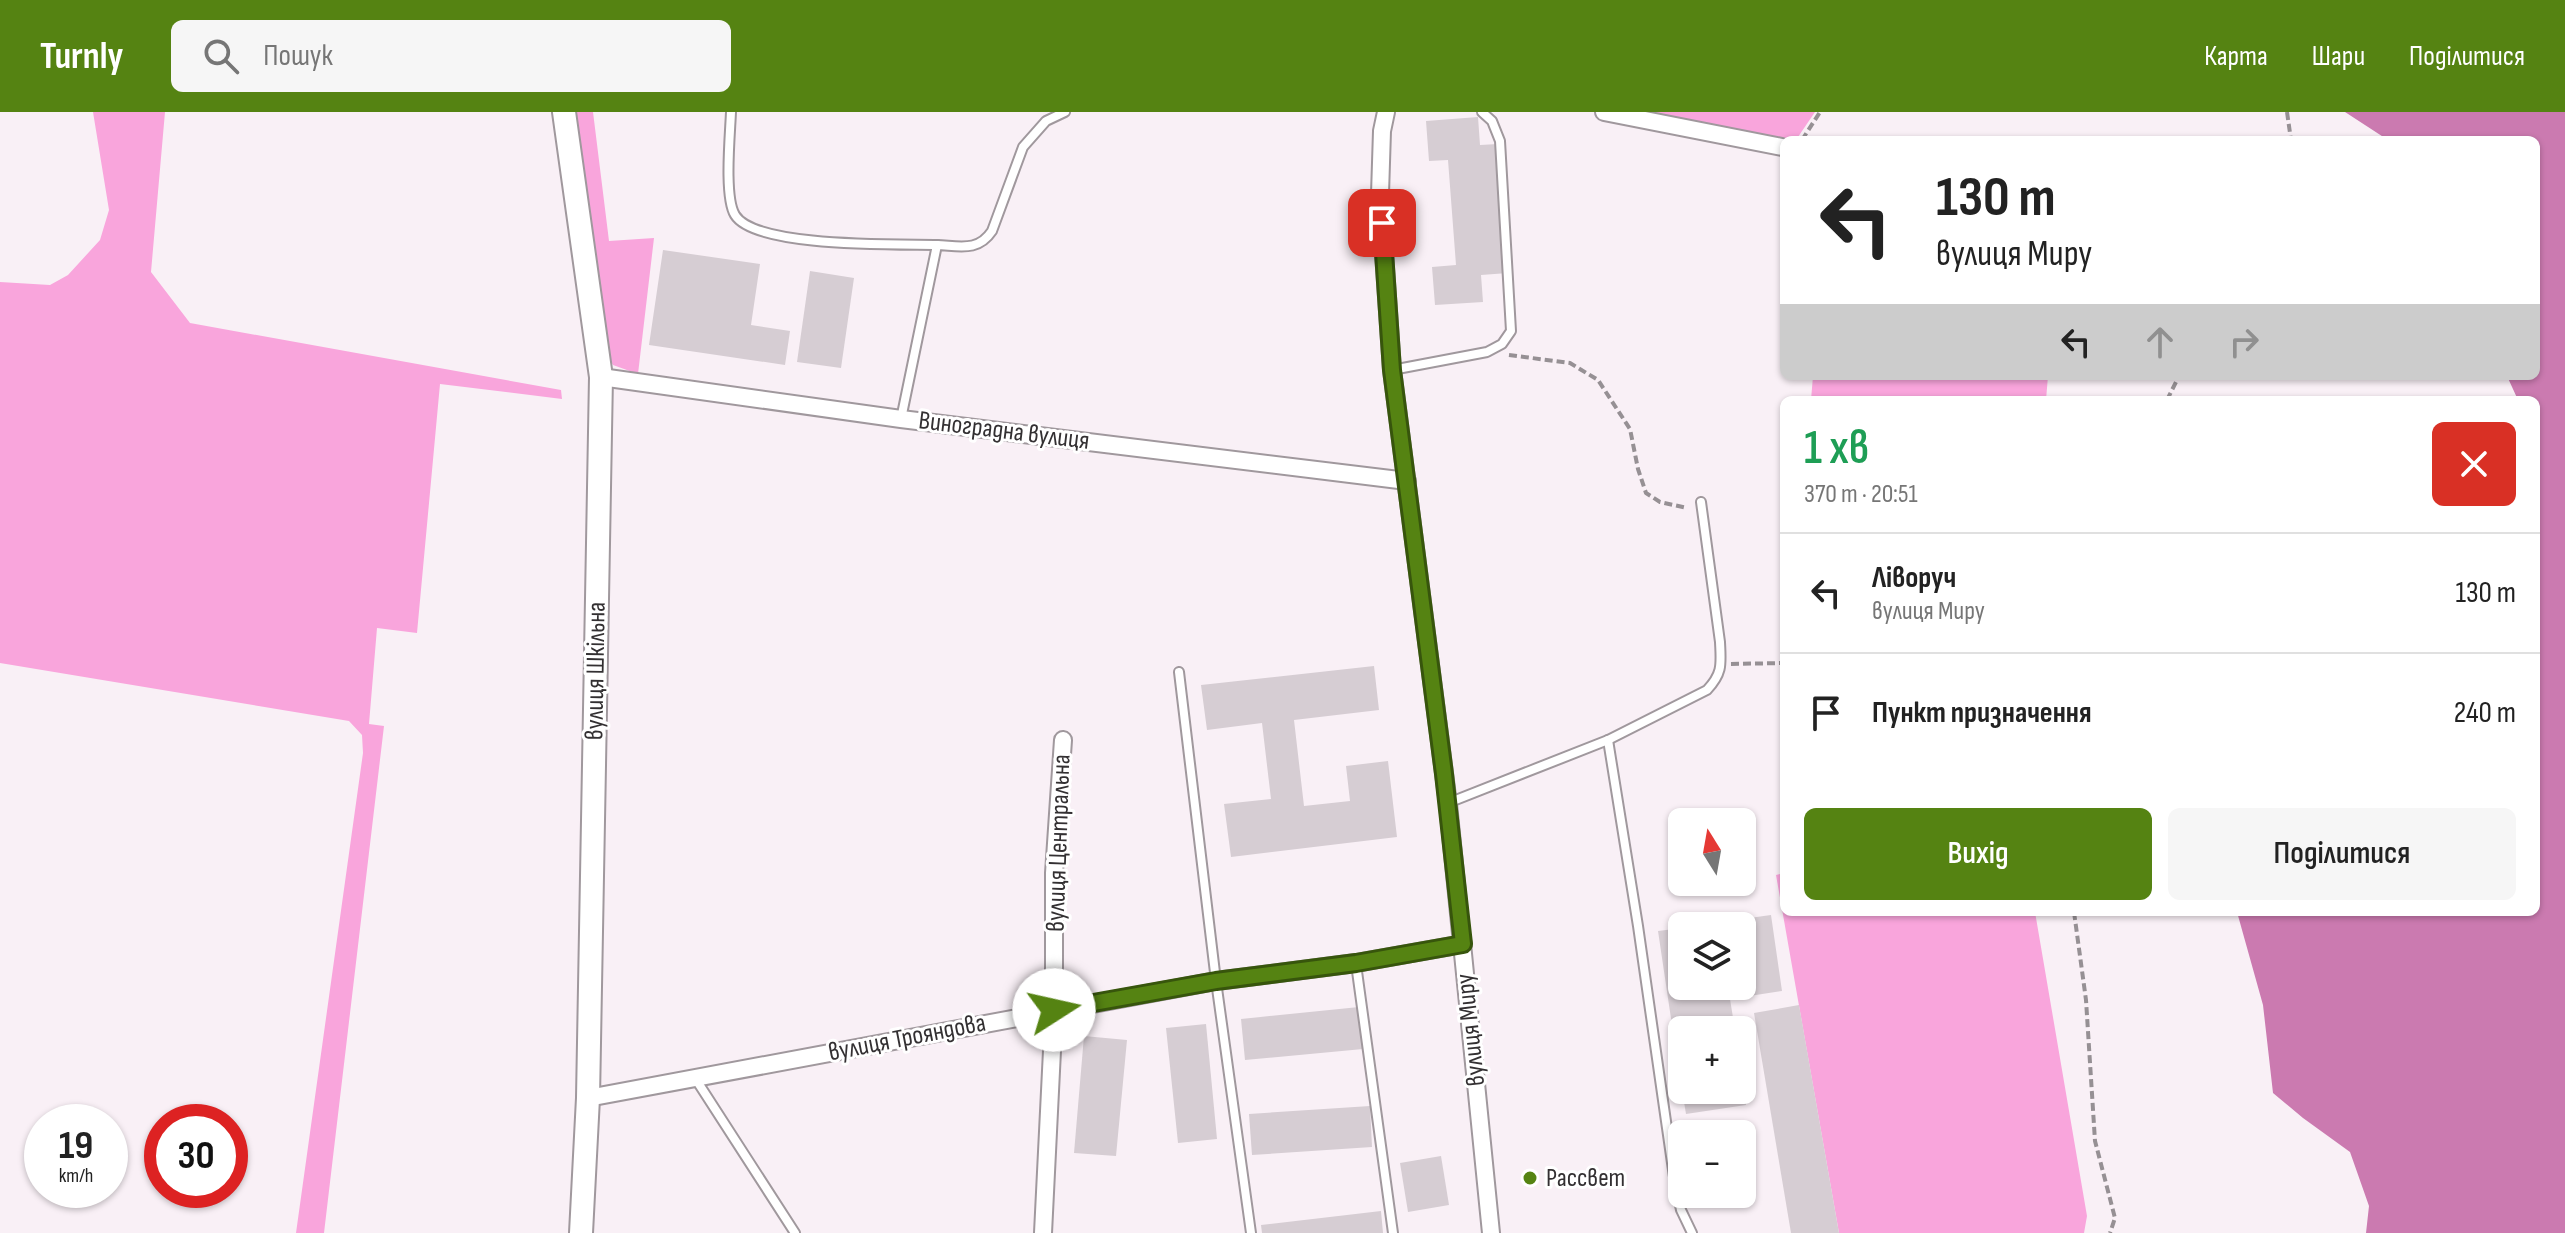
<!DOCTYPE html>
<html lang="uk">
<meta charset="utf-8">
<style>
:root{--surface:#fff;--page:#f6f6f6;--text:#222;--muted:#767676;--line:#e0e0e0;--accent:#558312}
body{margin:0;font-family:"Sofia Sans Condensed",sans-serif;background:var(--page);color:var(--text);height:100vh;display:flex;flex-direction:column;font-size:30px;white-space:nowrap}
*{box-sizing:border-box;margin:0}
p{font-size:26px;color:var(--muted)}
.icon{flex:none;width:44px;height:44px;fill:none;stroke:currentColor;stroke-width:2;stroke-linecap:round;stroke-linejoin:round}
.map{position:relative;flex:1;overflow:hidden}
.details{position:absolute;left:1780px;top:284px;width:760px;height:520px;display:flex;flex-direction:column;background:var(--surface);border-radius:12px;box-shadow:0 2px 6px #0004}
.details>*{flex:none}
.banner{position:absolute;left:1780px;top:24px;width:760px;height:244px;border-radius:12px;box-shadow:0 2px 6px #0004;background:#fff;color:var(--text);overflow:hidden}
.needle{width:52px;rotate:349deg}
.fabs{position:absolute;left:1668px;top:696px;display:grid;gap:16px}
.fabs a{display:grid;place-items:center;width:88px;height:88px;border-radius:12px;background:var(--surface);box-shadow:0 2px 6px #0004;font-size:40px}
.speed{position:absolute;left:24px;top:992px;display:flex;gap:16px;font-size:40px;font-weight:700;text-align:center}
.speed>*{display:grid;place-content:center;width:104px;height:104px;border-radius:50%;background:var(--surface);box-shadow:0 2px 6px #0004;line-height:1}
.speed small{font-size:20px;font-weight:400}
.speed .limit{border:12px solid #d22;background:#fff;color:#111}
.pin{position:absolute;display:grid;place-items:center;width:68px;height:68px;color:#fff;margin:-34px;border-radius:16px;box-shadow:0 4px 12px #0006}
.me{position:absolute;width:88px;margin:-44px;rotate:80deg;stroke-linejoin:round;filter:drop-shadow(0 0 6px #0008)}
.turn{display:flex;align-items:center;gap:28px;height:168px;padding:0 24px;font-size:36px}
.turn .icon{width:104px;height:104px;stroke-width:2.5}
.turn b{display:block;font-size:56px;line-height:68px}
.lanes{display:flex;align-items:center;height:76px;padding:0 24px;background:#0003;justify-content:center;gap:40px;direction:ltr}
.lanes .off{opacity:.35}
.round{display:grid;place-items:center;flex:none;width:84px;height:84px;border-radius:12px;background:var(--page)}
.overview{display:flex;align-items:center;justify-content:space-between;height:136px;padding:0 24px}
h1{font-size:48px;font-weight:600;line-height:60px;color:#1e9e55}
.cta{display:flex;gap:16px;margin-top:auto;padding:16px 24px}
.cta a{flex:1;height:92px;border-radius:12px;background:var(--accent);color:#fff;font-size:32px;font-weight:600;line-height:92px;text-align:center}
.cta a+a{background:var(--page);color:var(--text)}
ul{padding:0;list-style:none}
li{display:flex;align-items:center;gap:24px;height:120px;padding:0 24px;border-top:2px solid var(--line)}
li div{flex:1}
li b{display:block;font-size:30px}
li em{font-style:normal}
header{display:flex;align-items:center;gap:48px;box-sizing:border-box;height:112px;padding:0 40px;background:var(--accent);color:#fff}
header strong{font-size:38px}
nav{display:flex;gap:44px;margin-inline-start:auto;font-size:28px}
.search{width:560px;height:72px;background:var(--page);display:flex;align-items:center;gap:20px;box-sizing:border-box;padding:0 28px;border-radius:12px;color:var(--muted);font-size:30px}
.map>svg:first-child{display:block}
.green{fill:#f9a5dc}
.water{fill:#cb7ab0}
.building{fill:#d6cdd3}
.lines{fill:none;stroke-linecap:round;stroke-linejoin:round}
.lane-casing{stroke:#a0989d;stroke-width:12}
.street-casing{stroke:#a0989d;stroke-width:20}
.secondary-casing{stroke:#a0989d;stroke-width:26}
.path{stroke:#969094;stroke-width:4;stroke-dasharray:8 4;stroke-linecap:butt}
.lane{stroke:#fff;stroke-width:8}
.street{stroke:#fff;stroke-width:16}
.secondary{stroke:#fff;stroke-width:22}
.route-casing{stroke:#37550c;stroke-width:20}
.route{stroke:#558312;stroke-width:14}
.poi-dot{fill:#558312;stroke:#fff;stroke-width:3}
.labels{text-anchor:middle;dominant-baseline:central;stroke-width:6;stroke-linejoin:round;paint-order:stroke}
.street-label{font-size:26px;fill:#333032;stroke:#fff}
.poi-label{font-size:26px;fill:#333032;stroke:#fff;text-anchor:start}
</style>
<header>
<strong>Turnly</strong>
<div class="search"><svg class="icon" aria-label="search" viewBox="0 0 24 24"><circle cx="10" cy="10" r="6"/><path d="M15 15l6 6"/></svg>Пошук</div>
<nav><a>Карта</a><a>Шари</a><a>Поділитися</a></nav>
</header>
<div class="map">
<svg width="2565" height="1121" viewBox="0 0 2565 1121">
<rect width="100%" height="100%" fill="#f9f0f6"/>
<g class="green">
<path d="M 93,0 L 165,0 L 151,160 L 190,211 L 561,278 L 562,287 L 440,272 L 417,521 L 377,516 L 369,612 L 384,614 L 324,1121 L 296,1121 L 363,641 L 362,623 L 349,609 L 0,551 L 0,170 L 50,173 L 68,163 L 100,128 L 109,98 Z"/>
<path d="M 576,0 L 593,0 L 609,129 L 654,126 L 638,262 L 613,253 L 608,245 Z"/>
<path d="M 1641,0 L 1815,0 L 1798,25 L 1784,28 Z"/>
<path d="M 1813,264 L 2048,264 L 2046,288 L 1811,288 Z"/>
<path d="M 1784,761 L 1784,800 L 2035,800 L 2087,1104 L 2084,1121 L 1839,1121 L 1776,763 Z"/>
</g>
<path class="water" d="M 2345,0 L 2565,0 L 2565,1121 L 2366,1121 L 2369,1094 L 2350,1040 L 2303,1006 L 2273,981 L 2263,893 L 2237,800 L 2536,800 L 2536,288 L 2518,288 L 2507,264 L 2536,264 L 2536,28 L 2388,28 Z"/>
<g class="building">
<path d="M 1478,5 L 1480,33 L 1498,32 L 1508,161 L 1481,163 L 1483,190 L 1435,193 L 1432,155 L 1456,153 L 1448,48 L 1429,49 L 1426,9 Z"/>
<path d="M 663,138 L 760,152 L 751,213 L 790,219 L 785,253 L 649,233 Z"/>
<path d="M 810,159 L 854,166 L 841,256 L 797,250 Z"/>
<path d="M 1374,554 L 1379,598 L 1294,608 L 1304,694 L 1350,689 L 1346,654 L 1388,649 L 1397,725 L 1231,745 L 1224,692 L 1271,687 L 1262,611 L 1207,618 L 1201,573 Z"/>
<path d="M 1771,803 L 1782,879 L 1730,887 L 1735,918 L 1682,918 L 1680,967 L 1658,819 L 1682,816 L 1682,874 L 1742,874 L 1742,814 L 1706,812 Z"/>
<path d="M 1799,893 L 1839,1121 L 1791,1121 L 1754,901 Z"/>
<path d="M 1359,895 L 1363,937 L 1245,948 L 1241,907 Z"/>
<path d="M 1206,912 L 1217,1027 L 1178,1031 L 1166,916 Z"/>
<path d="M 1084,924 L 1127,928 L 1116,1044 L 1074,1041 Z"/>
<path d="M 1682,978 L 1744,978 L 1746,993 L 1686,1002 Z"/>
<path d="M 1370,994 L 1372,1035 L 1252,1043 L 1249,1002 Z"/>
<path d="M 1441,1044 L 1449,1093 L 1408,1100 L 1400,1051 Z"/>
<path d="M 1381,1099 L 1383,1121 L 1262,1121 L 1261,1113 Z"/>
</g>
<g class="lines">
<defs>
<g id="lane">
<path d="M 731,0 C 730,24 724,85 735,103 C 755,136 899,132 937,133"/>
<path d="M 1392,258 L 1487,240 L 1502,232 L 1511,219 L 1500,29 L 1492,9 L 1482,0"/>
<path d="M 901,307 L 937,133 C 960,134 978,140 992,119 L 1023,35 L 1046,9 L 1065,0"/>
<path d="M 1179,560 L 1216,869 L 1251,1121"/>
<path d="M 1608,628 L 1638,814 L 1674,1065 L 1681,1098 L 1692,1121"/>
<path d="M 1448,691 L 1608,628 L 1707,578 C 1723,561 1721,552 1720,530 L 1701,390"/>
<path d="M 1356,852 L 1393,1121"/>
<path d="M 695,966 L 795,1121"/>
</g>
<g id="street">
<path d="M 1386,0 L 1382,19 L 1380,82 L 1392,258 L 1448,692 L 1491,1121"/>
<path d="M 1604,0 L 1782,35"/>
<path d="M 601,265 L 901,307 L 1407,369"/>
<path d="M 588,986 L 1216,869 L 1356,851 L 1463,832"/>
<path d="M 1043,1121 L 1054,898 L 1054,761 L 1063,628"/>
</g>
<path id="secondary" d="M 564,0 L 601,265 L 588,986 L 581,1121"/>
</defs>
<use href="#lane" class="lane-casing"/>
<use href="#street" class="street-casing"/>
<use href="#secondary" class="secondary-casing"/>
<g class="path">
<path d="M 2287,0 L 2291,28"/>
<path d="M 1802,28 L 1820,0"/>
<path d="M 1509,243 L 1570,251 L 1598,268 L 1630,317 L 1638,357 L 1646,381 L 1660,390 L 1687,396"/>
<path d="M 2167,288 L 2179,264"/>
<path d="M 1731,552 L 1784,551"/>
<path d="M 2074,800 L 2086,888 L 2095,1029 L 2115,1106 L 2110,1121"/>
</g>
<use href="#lane" class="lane"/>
<use href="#street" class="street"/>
<use href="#secondary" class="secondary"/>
</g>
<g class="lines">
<defs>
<path id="route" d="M 1054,898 L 1216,869 L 1356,851 L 1463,832 L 1444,662 L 1392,258 L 1382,111"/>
</defs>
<use href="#route" class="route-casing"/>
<use href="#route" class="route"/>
</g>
<circle class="poi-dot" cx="1530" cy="1066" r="8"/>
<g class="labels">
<g class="street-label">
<text transform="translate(1004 319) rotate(7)">Виноградна вулиця</text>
<text transform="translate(596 559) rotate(-89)">вулиця Шкільна</text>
<text transform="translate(1059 731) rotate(-88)">вулиця Центральна</text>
<text transform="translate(1471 918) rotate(-96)">вулиця Миру</text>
<text transform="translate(907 926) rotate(-11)">вулиця Трояндова</text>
</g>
<g class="poi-label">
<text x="1546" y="1066">Рассвет</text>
</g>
</g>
</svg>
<div class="fabs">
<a><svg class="needle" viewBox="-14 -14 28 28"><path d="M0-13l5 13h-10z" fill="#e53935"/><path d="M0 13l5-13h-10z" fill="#767676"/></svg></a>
<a><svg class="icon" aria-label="layers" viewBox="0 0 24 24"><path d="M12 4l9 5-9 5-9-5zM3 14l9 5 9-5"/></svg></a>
<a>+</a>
<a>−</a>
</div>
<div class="speed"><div>19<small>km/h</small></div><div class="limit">30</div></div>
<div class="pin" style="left:1382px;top:111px;background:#d93025"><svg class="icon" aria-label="arrive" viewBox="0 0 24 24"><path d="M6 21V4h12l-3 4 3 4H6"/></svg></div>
<svg class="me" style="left:1054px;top:898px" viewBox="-20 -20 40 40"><circle r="19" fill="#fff"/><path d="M0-13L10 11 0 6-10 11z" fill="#558312"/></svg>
<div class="banner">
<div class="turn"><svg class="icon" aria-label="left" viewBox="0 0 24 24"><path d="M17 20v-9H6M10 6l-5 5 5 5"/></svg><div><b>130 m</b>вулиця Миру</div></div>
<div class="lanes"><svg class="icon" aria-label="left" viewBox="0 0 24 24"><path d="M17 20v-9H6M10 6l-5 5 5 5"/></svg><svg class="icon off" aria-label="ahead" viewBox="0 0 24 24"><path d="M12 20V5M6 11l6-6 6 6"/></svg><svg class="icon off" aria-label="right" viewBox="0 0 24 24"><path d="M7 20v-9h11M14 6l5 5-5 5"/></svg></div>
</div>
<section class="details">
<div class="overview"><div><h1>1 хв</h1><p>370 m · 20:51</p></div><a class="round" style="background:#d93025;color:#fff"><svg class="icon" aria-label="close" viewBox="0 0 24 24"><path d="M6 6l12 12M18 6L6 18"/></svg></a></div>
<ul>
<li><svg class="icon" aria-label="left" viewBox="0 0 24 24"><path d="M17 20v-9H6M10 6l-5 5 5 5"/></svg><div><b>Ліворуч</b><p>вулиця Миру</p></div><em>130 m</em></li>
<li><svg class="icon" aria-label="arrive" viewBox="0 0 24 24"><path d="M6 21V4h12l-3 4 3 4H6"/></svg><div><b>Пункт призначення</b></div><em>240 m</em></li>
</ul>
<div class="cta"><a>Вихід</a><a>Поділитися</a></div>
</section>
</div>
